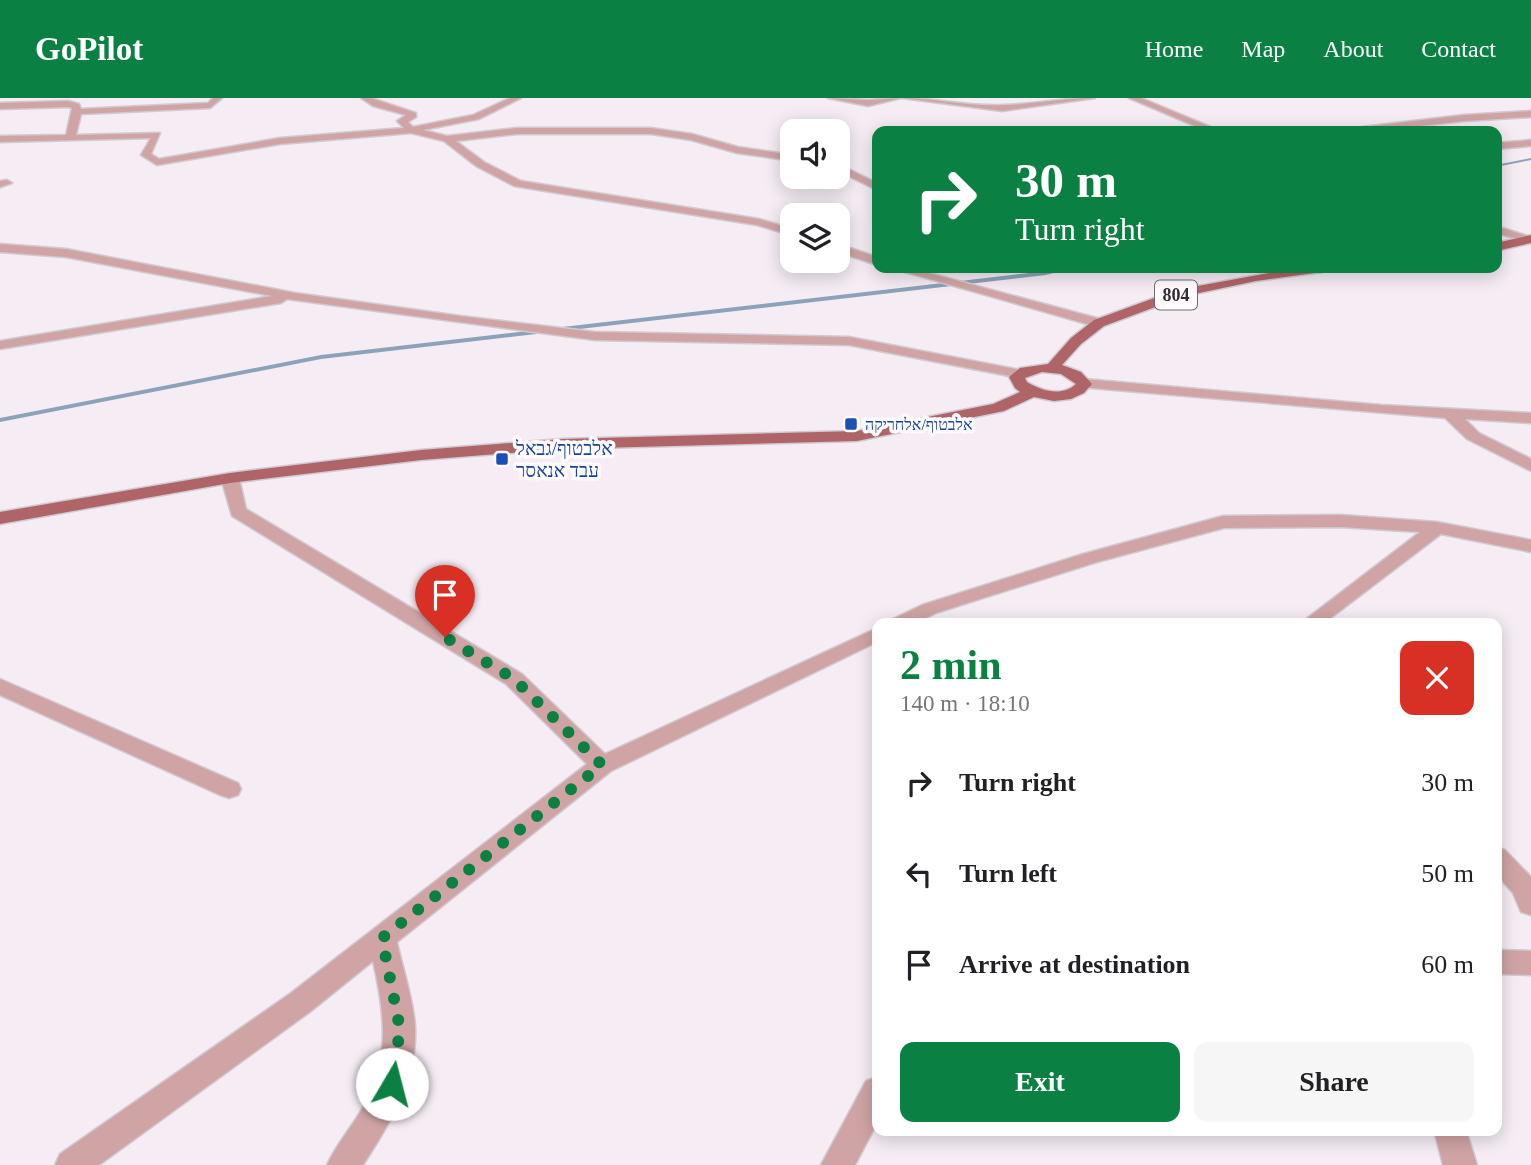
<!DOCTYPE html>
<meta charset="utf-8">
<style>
:root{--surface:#fff;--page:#f6f6f6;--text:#202124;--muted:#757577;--accent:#0b8043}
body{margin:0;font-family:"Times New Roman","Noto Sans Hebrew",serif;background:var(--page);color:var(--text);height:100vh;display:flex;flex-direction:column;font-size:26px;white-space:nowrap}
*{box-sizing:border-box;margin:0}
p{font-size:23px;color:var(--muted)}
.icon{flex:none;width:38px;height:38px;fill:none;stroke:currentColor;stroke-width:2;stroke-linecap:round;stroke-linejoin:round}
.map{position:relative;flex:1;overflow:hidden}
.sheet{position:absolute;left:872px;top:520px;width:630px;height:518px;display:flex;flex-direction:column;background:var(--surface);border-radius:14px;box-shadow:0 4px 18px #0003}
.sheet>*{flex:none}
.banner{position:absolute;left:872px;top:28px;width:630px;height:147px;border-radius:14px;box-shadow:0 4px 18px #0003;background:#0b8043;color:#fff;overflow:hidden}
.buttons{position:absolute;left:780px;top:21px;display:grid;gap:14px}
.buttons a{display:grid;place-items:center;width:70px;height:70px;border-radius:14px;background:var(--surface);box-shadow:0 4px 18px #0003;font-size:35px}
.pin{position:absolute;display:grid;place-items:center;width:60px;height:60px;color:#fff;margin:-72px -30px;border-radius:50% 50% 50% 0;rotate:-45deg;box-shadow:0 0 7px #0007}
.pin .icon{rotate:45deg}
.me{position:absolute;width:77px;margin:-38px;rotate:8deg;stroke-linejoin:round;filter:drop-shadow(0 0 5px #0008)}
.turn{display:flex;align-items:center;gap:24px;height:147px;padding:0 28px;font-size:32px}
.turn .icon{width:91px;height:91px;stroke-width:2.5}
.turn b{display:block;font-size:49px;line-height:60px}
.round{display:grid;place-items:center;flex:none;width:74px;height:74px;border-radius:14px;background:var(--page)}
.headline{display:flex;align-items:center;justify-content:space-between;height:119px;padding:0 28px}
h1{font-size:42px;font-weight:800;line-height:52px;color:var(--accent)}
.button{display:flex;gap:14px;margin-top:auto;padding:14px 28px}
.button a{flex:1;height:80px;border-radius:14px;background:var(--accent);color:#fff;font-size:28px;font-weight:800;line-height:80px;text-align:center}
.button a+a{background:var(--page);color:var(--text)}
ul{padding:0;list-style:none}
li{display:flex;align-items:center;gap:21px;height:91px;padding:0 28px}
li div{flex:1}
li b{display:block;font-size:26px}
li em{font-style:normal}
header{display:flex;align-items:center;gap:42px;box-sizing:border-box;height:98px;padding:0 35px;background:var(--accent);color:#fff}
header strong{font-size:33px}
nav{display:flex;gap:38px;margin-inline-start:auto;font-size:24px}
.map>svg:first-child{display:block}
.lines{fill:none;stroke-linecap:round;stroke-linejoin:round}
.stream{fill:#8da2b8;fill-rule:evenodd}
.minor-casing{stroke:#d2cad1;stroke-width:3}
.major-casing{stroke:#d2cad1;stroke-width:3}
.minor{fill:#d0a4a5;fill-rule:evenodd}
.major{fill:#af6468;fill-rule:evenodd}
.route{stroke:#0b8043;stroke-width:12;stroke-dasharray:0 21.6}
.transit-dot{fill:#1a4fb4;stroke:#fffbfe;stroke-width:2.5}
.labels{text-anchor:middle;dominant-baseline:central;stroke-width:7;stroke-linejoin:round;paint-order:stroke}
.far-transit-label{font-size:16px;fill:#164399;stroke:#fffbfe;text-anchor:start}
.shield{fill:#fffbfe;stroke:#6f6c6e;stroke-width:2}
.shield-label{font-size:18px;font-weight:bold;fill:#312e31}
.transit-label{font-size:19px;fill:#164399;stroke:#fffbfe;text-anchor:start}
</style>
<header>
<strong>GoPilot</strong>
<nav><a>Home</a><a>Map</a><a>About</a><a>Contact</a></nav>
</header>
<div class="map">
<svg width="1531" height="1067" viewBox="0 0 1531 1067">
<rect width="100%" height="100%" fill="#f5ecf4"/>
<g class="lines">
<g class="stream">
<path d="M 1531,60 L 1531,62 L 1496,69 L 1496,67 Z"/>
<path d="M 1062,170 L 1072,170 L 1046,177 L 321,261 L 0,324 L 0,320 L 321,257 L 1046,173 Z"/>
</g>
<defs>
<g id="minor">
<path d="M 213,0 L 222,0 L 210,10 L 81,16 L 76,37 L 160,35 L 151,56 L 159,61 L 280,40 L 404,30 L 397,23 L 406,17 L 373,8 L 361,0 L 371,0 L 416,15 L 416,19 L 408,24 L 413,29 L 473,17 L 510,0 L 521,0 L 479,21 L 423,32 L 447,38 L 517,30 L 651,30 L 692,36 L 738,49 L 793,57 L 793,63 L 737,55 L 691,42 L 651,36 L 517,36 L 456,43 L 484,64 L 521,83 L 759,121 L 793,131 L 793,138 L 757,127 L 514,88 L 476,68 L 444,43 L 411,35 L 280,46 L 157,67 L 141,57 L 151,40 L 0,44 L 0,38 L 66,37 L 72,10 L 68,9 L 0,11 L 0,5 L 68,3 L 79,6 L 81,11 L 208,5 Z"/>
<path d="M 828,0 L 868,2 L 901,0 L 868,8 Z"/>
<path d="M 902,0 C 936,0 970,9 1004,7 C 1035,6 1064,0 1095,0 L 1002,13 Z"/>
<path d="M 1129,0 L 1141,0 L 1220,33 L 1207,33 Z"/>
<path d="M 1531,13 L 1531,19 L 1464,23 L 1376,33 L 1358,32 L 1363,29 L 1464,17 Z"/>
<path d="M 1531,42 L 1531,48 L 1496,51 L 1496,45 Z"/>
<path d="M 838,66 L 877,85 L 877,92 L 838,73 Z"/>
<path d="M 0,83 L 7,82 L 12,85 L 0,89 Z"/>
<path d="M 1496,128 L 1531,139 L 1531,145 L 1496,135 Z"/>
<path d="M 0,146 L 66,151 L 295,195 L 460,218 L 595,234 L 849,239 L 1020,272 L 1027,276 L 1020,280 L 849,247 L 595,242 L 287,201 L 281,205 L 0,251 L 0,243 L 272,198 L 66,159 L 0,154 Z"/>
<path d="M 838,146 L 877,159 L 877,167 L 838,154 Z"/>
<path d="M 891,170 L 910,170 L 1104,222 L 1106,225 L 1099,229 L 1094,228 Z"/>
<path d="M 1084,281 L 1381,307 L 1531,315 L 1531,325 L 1465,321 L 1479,335 L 1531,361 L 1531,373 L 1467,341 L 1445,320 L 1079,289 L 1076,286 Z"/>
<path d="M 230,375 L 239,380 L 246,411 L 522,576 L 605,656 L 877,530 L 877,544 L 611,673 L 397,844 C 403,872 413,900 415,928 C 418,979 390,1026 363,1067 L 327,1067 C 336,1047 351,1030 362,1011 C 391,963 385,916 373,863 L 311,913 L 99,1067 L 55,1067 L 60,1056 L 291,895 L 587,666 L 506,586 L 232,418 L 221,380 Z"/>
<path d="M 1341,417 L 1437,424 L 1531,442 L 1531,454 L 1441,436 L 1324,525 L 1301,525 L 1420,434 L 1341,429 L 1224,430 L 1097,464 L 936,515 L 916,525 L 890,525 L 893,521 L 922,507 L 1083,456 L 1223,418 Z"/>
<path d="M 0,581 L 238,685 L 241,691 L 238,697 L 229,700 L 220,697 L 0,597 Z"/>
<path d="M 1496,749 L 1505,752 L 1531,779 L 1531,817 L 1521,814 L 1513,795 L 1496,776 Z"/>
<path d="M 1496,852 L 1531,853 L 1531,877 L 1496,876 Z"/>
<path d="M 877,979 L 877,1025 L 855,1067 L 821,1067 L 866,983 Z"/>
<path d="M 1434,1032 L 1466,1032 L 1477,1067 L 1443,1067 Z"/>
</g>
<g id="major">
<path d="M 1531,137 L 1531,145 L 1496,153 L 1496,145 Z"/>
<path d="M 1296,170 L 1328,170 L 1322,174 L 1256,183 L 1185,198 L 1104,228 L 1081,246 L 1062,267 L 1081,274 L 1092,286 L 1084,295 L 1071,301 L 1054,303 L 1034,299 L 1004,313 L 857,343 L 563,351 L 421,362 L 230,385 L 0,426 L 0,414 L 230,375 L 421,352 L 563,341 L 857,333 L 993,306 L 1020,294 L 1015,290 L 1009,279 L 1020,270 L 1048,266 L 1071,240 L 1094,222 L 1176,192 ZM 1042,274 L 1061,276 L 1076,286 C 1062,299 1042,293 1027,284 L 1025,280 Z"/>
</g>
</defs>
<use href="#minor" class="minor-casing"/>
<use href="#major" class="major-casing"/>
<use href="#minor" class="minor"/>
<use href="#major" class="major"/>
</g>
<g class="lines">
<path class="route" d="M 392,986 L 400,931 L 382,840 L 602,667 L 514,581 L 445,539"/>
</g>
<g class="transit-dot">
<rect x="844" y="319" width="14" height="14" rx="3.5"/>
<rect x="495" y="354" width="14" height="14" rx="3.5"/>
</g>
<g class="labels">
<g class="far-transit-label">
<text x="865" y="326">אלבטוף/אלחריקה</text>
</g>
<rect class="shield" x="1155" y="182.5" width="42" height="29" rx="5"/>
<g class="shield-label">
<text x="1176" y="197">804</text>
</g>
<g class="transit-label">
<text x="516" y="350">אלבטוף/גבאל<tspan x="516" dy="22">עבד אנאסר</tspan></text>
</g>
</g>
</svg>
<div class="buttons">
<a><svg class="icon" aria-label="sound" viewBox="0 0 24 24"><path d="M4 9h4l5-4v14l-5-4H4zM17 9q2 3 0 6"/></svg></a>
<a><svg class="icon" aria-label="layers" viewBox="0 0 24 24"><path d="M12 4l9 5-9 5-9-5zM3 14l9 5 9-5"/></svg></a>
</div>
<div class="pin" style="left:445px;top:539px;background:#d93025"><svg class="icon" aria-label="arrive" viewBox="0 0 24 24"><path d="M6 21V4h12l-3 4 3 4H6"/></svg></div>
<svg class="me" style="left:392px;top:986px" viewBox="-20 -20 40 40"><circle r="19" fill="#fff"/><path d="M0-13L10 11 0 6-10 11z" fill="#0b8043"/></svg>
<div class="banner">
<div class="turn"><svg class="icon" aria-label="right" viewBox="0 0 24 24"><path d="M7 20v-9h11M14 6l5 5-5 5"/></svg><div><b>30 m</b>Turn right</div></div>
</div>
<section class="sheet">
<div class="headline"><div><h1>2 min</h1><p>140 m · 18:10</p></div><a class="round" style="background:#d93025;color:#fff"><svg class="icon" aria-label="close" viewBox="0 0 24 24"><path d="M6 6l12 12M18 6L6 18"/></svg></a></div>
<ul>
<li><svg class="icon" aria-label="right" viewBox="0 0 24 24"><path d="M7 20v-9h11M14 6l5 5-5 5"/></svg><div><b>Turn right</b></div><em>30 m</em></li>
<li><svg class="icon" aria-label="left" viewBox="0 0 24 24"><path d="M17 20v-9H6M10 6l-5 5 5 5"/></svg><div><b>Turn left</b></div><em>50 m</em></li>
<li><svg class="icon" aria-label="arrive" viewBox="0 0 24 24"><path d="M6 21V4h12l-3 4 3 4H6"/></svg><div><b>Arrive at destination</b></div><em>60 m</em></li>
</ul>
<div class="button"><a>Exit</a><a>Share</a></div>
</section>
</div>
